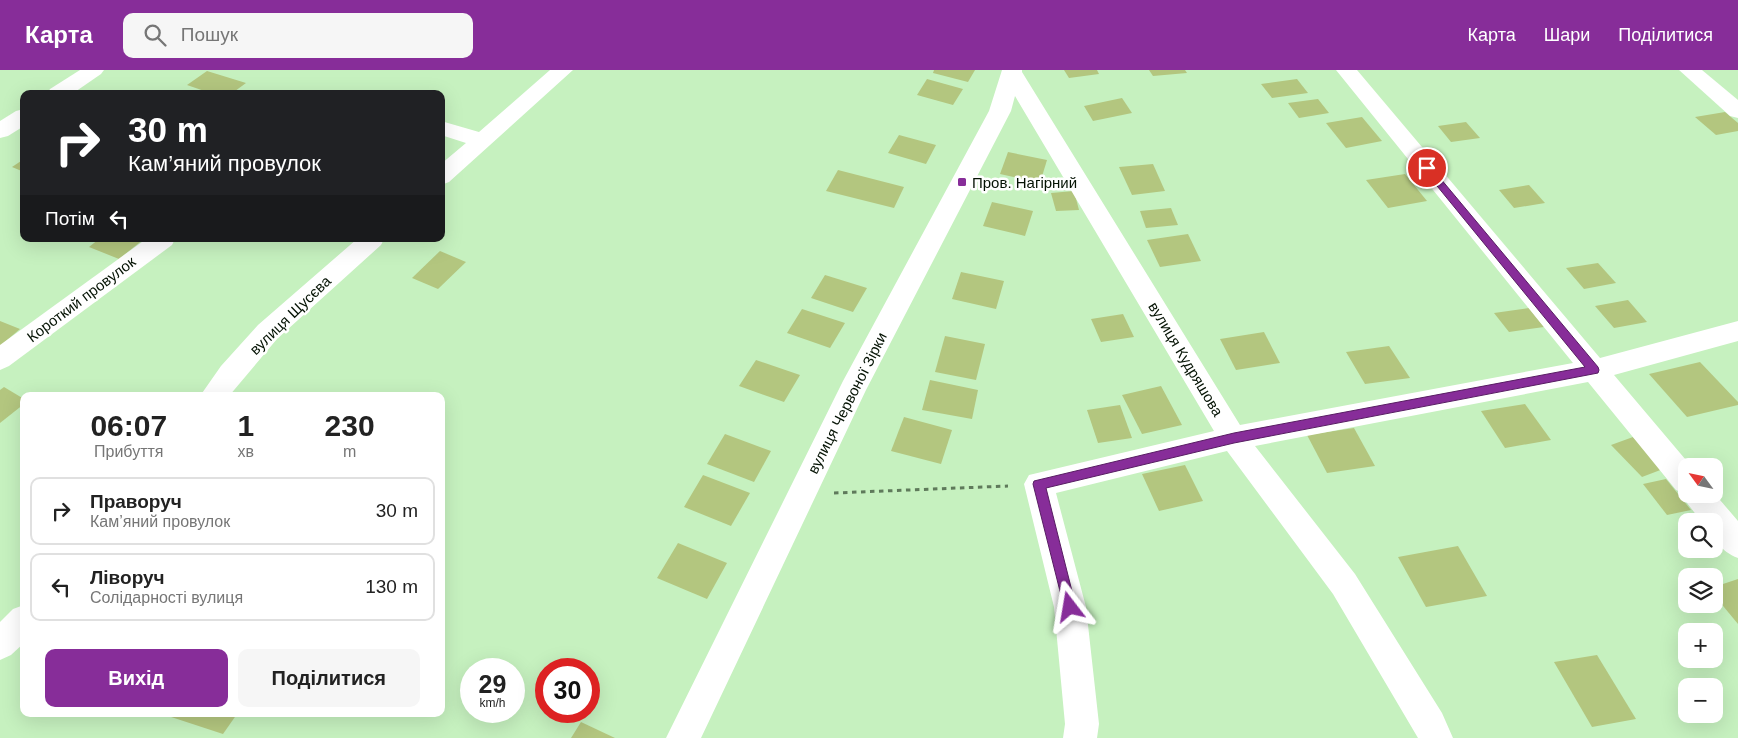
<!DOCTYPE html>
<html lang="uk">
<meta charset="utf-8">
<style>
:root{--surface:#fff;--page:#f6f6f6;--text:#222;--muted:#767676;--line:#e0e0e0;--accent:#872d99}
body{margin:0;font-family:Helvetica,sans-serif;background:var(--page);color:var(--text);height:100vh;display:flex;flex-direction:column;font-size:19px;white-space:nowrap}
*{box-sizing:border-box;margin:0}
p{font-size:16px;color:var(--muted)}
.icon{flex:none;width:28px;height:28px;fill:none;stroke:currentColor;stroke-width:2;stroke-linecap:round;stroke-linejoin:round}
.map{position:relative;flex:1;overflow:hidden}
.side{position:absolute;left:20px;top:322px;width:425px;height:325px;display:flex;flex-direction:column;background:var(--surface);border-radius:10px;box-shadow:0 5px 20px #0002}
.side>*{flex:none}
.banner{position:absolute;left:20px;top:20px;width:425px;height:152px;border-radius:10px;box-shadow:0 5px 20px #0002;background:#202124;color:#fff;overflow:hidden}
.needle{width:32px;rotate:303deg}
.tools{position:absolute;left:1678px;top:388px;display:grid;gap:10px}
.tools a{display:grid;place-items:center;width:45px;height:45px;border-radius:10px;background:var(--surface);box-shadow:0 5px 20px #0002;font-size:25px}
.speed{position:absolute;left:460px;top:588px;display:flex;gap:10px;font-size:25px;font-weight:700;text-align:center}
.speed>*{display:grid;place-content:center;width:65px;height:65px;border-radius:50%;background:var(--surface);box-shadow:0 5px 20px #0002;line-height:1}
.speed small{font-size:12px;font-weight:400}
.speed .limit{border:8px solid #d22;background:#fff;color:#111}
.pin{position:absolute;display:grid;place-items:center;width:42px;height:42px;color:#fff;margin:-21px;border:2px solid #fff;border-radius:50%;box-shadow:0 1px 5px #0007}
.me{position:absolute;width:55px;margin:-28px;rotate:346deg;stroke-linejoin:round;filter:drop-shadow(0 0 4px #0008)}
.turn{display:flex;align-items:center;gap:18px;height:105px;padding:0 25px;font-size:22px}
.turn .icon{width:65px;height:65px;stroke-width:2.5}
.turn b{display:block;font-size:35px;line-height:42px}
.then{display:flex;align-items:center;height:48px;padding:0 25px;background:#0003;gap:10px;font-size:19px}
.eta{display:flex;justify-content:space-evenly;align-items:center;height:85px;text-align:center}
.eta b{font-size:30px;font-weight:800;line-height:35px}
.cta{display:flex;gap:10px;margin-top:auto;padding:10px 25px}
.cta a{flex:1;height:58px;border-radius:10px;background:var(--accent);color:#fff;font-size:20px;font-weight:800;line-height:58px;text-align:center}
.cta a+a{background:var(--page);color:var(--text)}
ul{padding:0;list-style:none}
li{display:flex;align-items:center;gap:15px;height:68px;margin:0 10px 8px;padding:0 15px;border:2px solid var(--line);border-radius:10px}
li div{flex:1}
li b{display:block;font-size:19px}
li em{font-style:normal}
header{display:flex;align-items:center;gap:30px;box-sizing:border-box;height:70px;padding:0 25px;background:var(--accent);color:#fff}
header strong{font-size:24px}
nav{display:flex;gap:28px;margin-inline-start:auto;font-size:18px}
.search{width:350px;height:45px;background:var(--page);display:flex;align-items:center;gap:12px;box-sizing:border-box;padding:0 18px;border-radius:10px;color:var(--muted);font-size:19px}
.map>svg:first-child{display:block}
.building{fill:#b3c67f}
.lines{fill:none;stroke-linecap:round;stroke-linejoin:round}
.path{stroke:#5f7a5b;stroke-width:3;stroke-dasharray:4.5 4.5;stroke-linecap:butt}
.minor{fill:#fff;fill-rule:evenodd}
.route{fill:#872d99;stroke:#581d63}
.poi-dot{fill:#872d99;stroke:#fff;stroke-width:2}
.labels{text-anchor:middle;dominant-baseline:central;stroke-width:5;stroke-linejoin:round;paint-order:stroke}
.poi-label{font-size:15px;fill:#041203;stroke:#fff;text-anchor:start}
.street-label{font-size:15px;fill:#041203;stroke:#fff}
</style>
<header>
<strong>Карта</strong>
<div class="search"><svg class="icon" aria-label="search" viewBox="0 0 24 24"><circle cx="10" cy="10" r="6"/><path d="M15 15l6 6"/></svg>Пошук</div>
<nav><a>Карта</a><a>Шари</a><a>Поділитися</a></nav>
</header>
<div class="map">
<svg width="1738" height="668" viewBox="0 0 1738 668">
<rect width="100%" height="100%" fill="#c6f1bf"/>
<g class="building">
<path d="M 934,0 L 975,0 L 968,12 L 933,3 Z"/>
<path d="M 1064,0 L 1097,0 L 1099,4 L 1069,8 Z"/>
<path d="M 1149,0 L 1185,0 L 1187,3 L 1153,6 Z"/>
<path d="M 207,1 L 246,13 L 231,24 L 213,24 L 187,15 Z"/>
<path d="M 927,9 L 963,19 L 953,35 L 917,25 Z"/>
<path d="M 1297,9 L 1308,23 L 1272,28 L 1261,14 Z"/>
<path d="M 1122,28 L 1132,43 L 1093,51 L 1084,36 Z"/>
<path d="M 1318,29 L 1329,43 L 1299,48 L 1288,33 Z"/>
<path d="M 1725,42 L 1738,53 L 1738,61 L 1716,65 L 1695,47 Z"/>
<path d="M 1362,47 L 1382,71 L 1346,78 L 1326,53 Z"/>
<path d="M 1466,52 L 1480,68 L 1451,72 L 1438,56 Z"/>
<path d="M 899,65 L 936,75 L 926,94 L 888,83 Z"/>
<path d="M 1008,82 L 1047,90 L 1040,113 L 1000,104 Z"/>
<path d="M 24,89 L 24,102 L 12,97 Z"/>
<path d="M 1153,94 L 1165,121 L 1132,125 L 1119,97 Z"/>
<path d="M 838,100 L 904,117 L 894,138 L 826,121 Z"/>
<path d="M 1405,104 L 1427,131 L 1388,138 L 1366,110 Z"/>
<path d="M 1529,115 L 1545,133 L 1514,138 L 1499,120 Z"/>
<path d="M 1074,121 L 1079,140 L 1056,141 L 1051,123 Z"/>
<path d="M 992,132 L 1033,141 L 1025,166 L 983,156 Z"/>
<path d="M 1171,138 L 1178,155 L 1146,158 L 1140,141 Z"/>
<path d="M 1188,164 L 1201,191 L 1160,197 L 1147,170 Z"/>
<path d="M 99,169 L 144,169 L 119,189 L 89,177 Z"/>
<path d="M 440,181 L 466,192 L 438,219 L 412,208 Z"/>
<path d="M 1598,193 L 1616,213 L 1584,219 L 1566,198 Z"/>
<path d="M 961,202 L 1004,211 L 996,239 L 952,229 Z"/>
<path d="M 825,205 L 867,218 L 853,242 L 811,228 Z"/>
<path d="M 1628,230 L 1647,252 L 1614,258 L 1595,236 Z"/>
<path d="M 1529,238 L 1544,257 L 1509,262 L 1494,243 Z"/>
<path d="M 802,239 L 845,253 L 830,278 L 787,263 Z"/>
<path d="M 1123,244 L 1134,267 L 1101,272 L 1091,249 Z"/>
<path d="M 0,251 L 20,259 L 0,276 Z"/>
<path d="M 1264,262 L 1280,293 L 1236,300 L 1220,269 Z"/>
<path d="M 945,266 L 985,274 L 976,310 L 935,302 Z"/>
<path d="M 1389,276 L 1410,308 L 1365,314 L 1346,282 Z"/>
<path d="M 756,290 L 800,305 L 784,332 L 739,316 Z"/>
<path d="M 1700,292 L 1738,332 L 1738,335 L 1687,347 L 1649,304 Z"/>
<path d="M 930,310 L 978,320 L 972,349 L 922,340 Z"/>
<path d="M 1161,316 L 1182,355 L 1142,364 L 1122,325 Z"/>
<path d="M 4,317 L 24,329 L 24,334 L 0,353 L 0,320 Z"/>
<path d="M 1525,334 L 1551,370 L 1505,378 L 1481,341 Z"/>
<path d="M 1120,335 L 1132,368 L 1098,373 L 1087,340 Z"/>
<path d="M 904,347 L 952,360 L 941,394 L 891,381 Z"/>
<path d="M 1354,358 L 1375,396 L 1327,403 L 1307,365 Z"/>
<path d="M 725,364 L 771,381 L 754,412 L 707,394 Z"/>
<path d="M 1633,367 L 1663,399 L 1642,407 L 1611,375 Z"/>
<path d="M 1185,395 L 1203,431 L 1159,441 L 1142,404 Z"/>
<path d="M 703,405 L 750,423 L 731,456 L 684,437 Z"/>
<path d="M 1666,409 L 1691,440 L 1667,445 L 1643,414 Z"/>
<path d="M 678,473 L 727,493 L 707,529 L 657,508 Z"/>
<path d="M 1458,476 L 1487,526 L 1426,537 L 1398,487 Z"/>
<path d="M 1738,509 L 1738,554 L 1714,525 L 1714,517 Z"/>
<path d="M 1597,585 L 1636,649 L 1592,657 L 1554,592 Z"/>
<path d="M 162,644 L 237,644 L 223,664 Z"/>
<path d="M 581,652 L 615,668 L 571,668 Z"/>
</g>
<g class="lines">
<path class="path" d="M 834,423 L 1008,416"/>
<g class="minor">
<path d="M 80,0 L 104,0 L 101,4 L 72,24 L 47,24 L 50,19 Z"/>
<path d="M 550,0 L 573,0 L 449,112 L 441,115 L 441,94 L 466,73 L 441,65 L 441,51 L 479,62 Z"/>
<path d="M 1002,0 L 1022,0 L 1022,2 L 1240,355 L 1573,293 L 1336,0 L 1357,0 L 1600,288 L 1738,251 L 1738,271 L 1614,305 L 1691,396 L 1686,396 L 1686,424 L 1714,423 L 1738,451 L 1738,488 C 1720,481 1714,470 1714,451 L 1701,451 L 1687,433 L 1683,423 L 1676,420 L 1588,312 L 1255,376 L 1355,504 L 1442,643 L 1453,668 L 1418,668 L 1333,524 L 1227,381 L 1056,423 L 1086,537 L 1099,654 L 1097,668 L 1063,668 L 1065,654 L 1054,537 L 1024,414 L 1029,405 L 1214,361 L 1015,26 L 1011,41 L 866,320 L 701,668 L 666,668 L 843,311 L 989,41 Z"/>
<path d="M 1679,0 L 1702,0 L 1738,30 L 1738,48 L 1730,46 Z"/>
<path d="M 24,39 L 24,56 L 8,66 L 0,68 L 0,51 L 16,41 Z"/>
<path d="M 146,169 L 175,169 L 172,175 L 9,296 L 0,300 L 0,275 Z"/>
<path d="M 357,169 L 384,169 L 381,175 L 277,269 L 229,326 L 200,326 L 221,296 L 258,255 Z"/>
<path d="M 24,535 L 24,573 L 11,585 L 0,590 L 0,552 L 13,539 Z"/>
</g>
</g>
<path class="route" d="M 1427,95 L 1430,96 L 1598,297 L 1599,300 L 1598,303 L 1234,373 L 1046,418 L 1076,537 L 1075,541 L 1070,543 L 1065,541 L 1033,414 L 1034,411 L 1234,363 L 1585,297 L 1424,100 L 1424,96 Z"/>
<rect class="poi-dot" x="957" y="107" width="10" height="10" rx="2.5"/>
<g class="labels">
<g class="poi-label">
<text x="972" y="112">Пров. Нагірний</text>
</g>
<g class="street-label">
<text transform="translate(81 229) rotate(-37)">Короткий провулок</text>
<text transform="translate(290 245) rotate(-44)">вулиця Щусєва</text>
<text transform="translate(1186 289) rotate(59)">вулиця Кудряшова</text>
<text transform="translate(847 333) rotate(-63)">вулиця Червоної Зірки</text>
</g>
</g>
</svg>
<div class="tools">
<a><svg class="needle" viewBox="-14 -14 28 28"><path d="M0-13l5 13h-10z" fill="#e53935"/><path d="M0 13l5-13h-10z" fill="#767676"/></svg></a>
<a><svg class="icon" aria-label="search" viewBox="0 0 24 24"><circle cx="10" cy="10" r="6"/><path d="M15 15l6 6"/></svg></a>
<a><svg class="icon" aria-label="layers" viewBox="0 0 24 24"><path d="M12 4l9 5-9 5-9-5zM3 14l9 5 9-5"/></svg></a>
<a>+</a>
<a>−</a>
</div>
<div class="speed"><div>29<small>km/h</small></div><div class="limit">30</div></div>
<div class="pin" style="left:1427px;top:98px;background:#d93025"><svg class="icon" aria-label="arrive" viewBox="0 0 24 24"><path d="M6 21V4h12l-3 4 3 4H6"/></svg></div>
<svg class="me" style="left:1070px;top:537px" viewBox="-20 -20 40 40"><path d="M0-17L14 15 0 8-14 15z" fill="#872d99" stroke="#fff" stroke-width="4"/></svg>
<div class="banner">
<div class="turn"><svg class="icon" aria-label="right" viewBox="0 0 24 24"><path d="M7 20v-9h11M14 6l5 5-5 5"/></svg><div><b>30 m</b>Кам’яний провулок</div></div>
<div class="then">Потім<svg class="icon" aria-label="left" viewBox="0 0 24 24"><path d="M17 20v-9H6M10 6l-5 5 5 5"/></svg></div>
</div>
<section class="side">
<div class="eta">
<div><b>06:07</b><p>Прибуття</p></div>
<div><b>1</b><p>хв</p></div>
<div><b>230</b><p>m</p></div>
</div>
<ul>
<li><svg class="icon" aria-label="right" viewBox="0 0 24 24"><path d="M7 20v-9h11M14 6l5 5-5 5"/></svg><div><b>Праворуч</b><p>Кам’яний провулок</p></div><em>30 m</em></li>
<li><svg class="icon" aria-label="left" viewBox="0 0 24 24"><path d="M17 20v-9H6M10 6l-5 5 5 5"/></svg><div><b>Ліворуч</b><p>Солідарності вулиця</p></div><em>130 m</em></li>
</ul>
<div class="cta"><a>Вихід</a><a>Поділитися</a></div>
</section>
</div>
